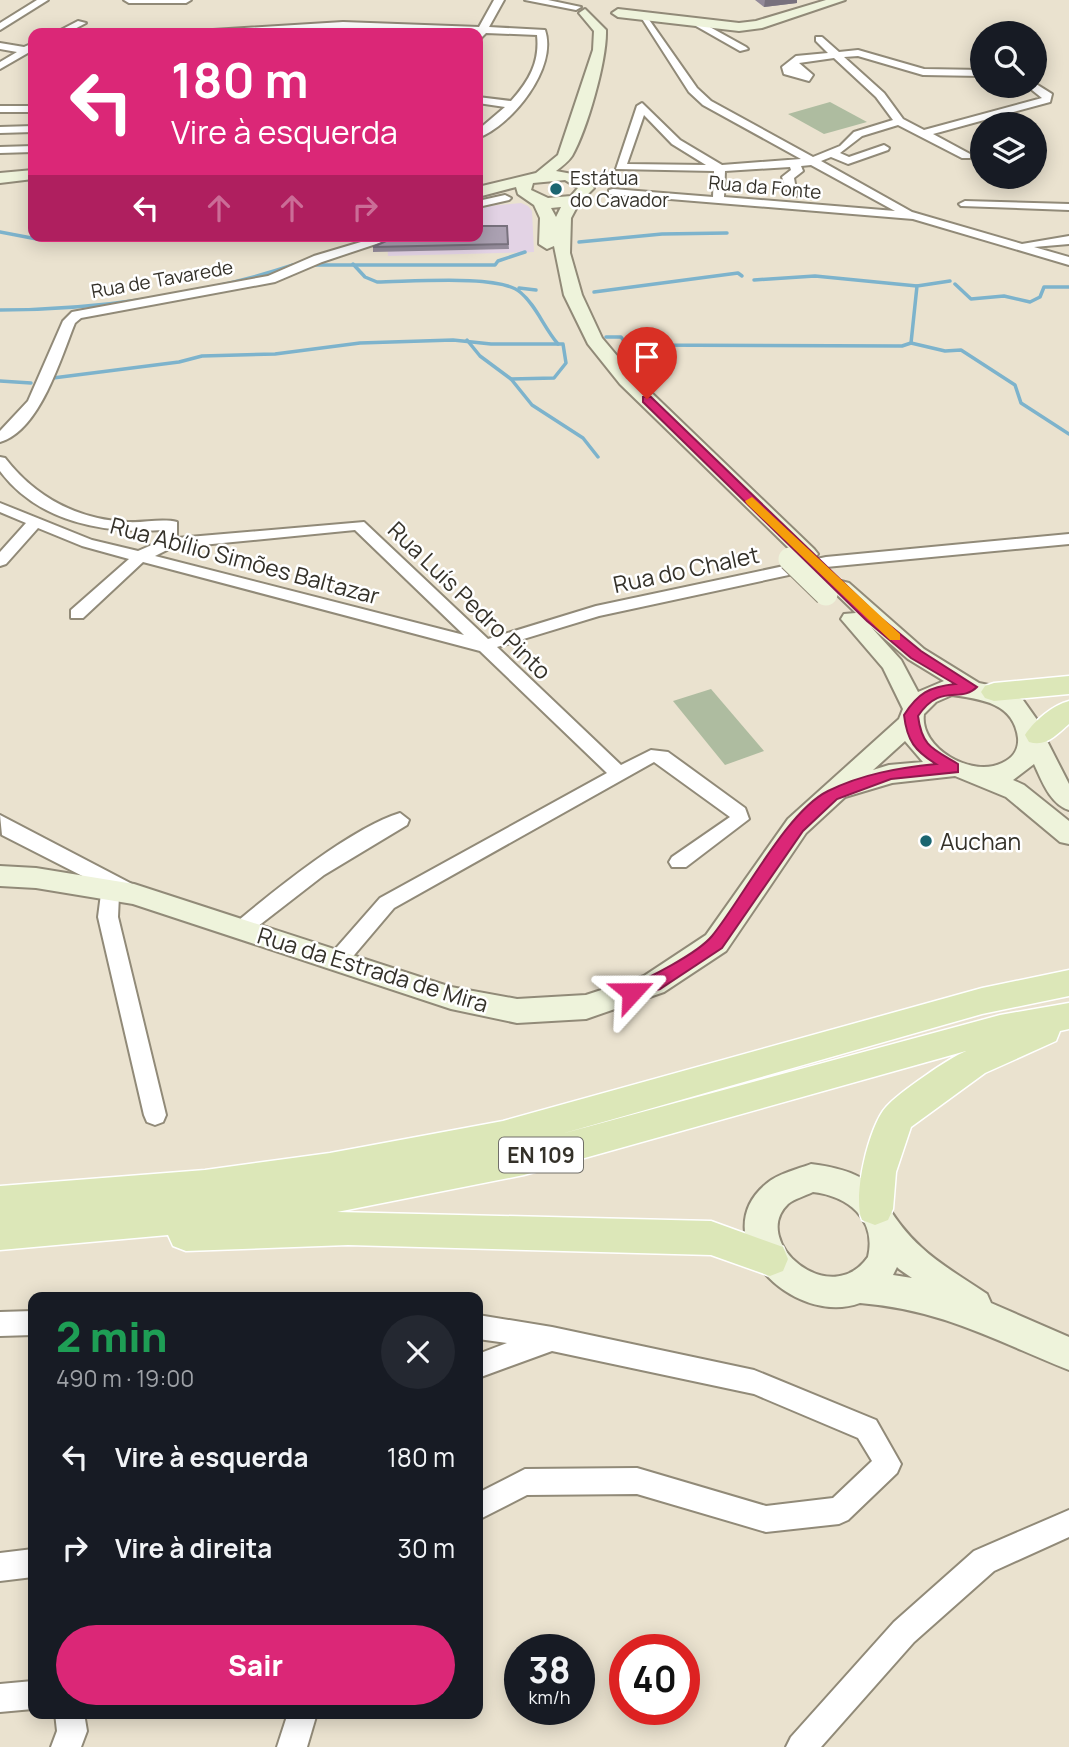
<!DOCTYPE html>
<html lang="pt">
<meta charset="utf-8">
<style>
:root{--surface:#171b24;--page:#242831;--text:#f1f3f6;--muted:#9ea1a6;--accent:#db2777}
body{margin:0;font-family:Manrope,sans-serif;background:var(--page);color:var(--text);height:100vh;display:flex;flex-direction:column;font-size:26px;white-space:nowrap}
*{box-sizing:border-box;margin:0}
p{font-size:23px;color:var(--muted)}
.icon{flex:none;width:38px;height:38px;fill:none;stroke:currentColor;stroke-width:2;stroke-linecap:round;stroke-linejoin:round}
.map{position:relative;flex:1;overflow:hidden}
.panel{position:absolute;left:28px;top:1292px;width:455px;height:427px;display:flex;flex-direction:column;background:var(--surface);border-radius:14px;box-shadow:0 4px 18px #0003}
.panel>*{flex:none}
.guide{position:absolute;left:28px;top:28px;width:455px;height:214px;border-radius:14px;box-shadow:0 4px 18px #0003;background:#db2777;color:#fff;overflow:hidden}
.fabs{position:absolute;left:970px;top:21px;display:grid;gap:14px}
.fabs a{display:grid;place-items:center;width:77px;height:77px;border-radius:50%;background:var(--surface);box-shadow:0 4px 18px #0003;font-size:35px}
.speed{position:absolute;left:504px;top:1634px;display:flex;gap:14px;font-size:35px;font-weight:700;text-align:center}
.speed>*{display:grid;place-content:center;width:91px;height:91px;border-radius:50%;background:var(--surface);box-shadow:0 4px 18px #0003;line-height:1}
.speed small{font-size:18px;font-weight:400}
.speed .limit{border:10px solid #d22;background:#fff;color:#111}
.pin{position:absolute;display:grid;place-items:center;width:60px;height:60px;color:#fff;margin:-72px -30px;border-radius:50% 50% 50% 0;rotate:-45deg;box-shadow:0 0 7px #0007}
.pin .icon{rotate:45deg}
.me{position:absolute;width:77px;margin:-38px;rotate:66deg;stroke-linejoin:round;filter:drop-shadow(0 0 5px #0008)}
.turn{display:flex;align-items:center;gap:24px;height:147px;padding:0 28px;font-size:32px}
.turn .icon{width:91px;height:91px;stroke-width:2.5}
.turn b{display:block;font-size:49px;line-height:60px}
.lanes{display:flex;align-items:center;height:66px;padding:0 28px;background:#0003;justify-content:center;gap:35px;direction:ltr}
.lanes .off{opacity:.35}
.round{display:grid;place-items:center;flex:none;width:74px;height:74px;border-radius:37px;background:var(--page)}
.summary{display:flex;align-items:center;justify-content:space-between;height:119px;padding:0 28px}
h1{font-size:42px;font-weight:800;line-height:52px;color:#1e9e55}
.cta{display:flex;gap:14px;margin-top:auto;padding:14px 28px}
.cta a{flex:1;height:80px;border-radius:42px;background:var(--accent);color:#fff;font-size:28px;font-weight:800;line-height:80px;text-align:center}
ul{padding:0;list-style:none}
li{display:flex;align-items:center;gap:21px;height:91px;padding:0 28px}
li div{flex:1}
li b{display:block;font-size:26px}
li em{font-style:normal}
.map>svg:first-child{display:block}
.commercial{fill:#e3d3e5}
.green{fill:#aebca0}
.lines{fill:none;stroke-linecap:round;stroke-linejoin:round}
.stream{stroke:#7db3cc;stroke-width:3.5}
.street-casing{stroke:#918a78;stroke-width:4}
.secondary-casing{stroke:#918a78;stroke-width:4}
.primary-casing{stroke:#fff;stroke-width:3}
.street{fill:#fff;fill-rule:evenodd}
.secondary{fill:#eef3db;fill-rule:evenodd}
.primary{fill:#dce7b8;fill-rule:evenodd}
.secondary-bridge-casing{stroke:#918a78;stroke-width:25;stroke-linecap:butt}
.secondary-bridge{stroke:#eef3db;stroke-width:23}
.wall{fill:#938a99}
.shaded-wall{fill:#78717d}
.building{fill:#aba1b2;stroke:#78717d;stroke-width:2}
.route{fill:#db2777;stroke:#8e194d;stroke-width:2}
.slow{fill:#f59e0b}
.poi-dot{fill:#1b6671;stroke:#fff;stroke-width:2.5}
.labels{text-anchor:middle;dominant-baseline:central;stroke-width:5;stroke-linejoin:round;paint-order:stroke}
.far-poi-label{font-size:19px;fill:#343129;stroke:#fff;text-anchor:start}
.far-street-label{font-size:19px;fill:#343129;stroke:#fff}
.shield{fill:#fff;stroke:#716f69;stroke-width:2}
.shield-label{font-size:21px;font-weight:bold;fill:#343129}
.street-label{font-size:23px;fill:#343129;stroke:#fff}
.poi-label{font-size:23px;fill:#343129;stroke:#fff;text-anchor:start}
</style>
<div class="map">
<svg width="1069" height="1747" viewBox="0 0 1069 1747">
<rect width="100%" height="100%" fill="#eae2cf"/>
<path class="commercial" d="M 521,203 L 528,206 L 532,211 L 534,252 L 388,256 L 387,241 L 478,236 L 478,207 Z"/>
<g class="green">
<path d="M 830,102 L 867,122 L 824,134 L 788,114 Z"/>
<path d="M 711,689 L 764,751 L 725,765 L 673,701 Z"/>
</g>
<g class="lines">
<g class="stream">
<path d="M 0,232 L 42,240 L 65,236"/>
<path d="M 579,242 L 662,234 L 727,233"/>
<path d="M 353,264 L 365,277 L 377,282 C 408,282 500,274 520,292 C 536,305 544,328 558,344"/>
<path d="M 314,265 L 495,265 L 498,261 L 525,252"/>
<path d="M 754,280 L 815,276 L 917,286"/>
<path d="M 955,284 L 971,299 L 1004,296 L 1030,302 L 1040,297 L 1044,287 L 1069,287"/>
<path d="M 519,288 L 536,290"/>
<path d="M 594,292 L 738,273 L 742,276"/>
<path d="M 0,310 C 94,310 203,295 293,265"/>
<path d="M 606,337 L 621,337 L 627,345 L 902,346 L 911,343 L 917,286 L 950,281"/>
<path d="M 467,340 L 480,356 L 511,379 L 532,405 L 583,438 L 598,457"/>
<path d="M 911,343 L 945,351 L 961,350 L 1015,385 L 1021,403 L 1069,434"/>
<path d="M 53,378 L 179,362 L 202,356 L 275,354 L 360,343 L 453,340 L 491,344 L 563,344 L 566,363 L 554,378 L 511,379"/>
<path d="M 0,381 L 31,383"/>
</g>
<defs>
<g id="street">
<path d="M 37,0 L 48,0 L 0,30 L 0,23 Z"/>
<path d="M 124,0 L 191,0 L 186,3 L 129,3 Z"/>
<path d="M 494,0 L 504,0 L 489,27 L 545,30 C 558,68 512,125 478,138 L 478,130 L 505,107 L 478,103 L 478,97 L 511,101 C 529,81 540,62 537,35 L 486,33 L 478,41 L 476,33 L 343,28 L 208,33 L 213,30 L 343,22 L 479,27 Z"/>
<path d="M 525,0 L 548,0 L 581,7 L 576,10 Z"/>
<path d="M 639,14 L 645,14 L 697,88 L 711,101 L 813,157 L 840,146 L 854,132 L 893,120 L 876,97 L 834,58 L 799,63 L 813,75 L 809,81 L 784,74 L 782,67 L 796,56 L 828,53 L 816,41 L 816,37 L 822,37 L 839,52 L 858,50 L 924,69 L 982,70 L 982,76 L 923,75 L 858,56 L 844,57 L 884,93 L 903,119 L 924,130 L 1042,98 L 1027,86 L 1036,84 L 1052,94 L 1050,102 L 933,134 L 970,154 L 970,158 L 962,158 L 898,125 L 862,136 L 840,153 L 849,157 L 884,145 L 889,148 L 888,150 L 848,164 L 831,157 L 821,161 L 912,212 L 1022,244 L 1069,236 L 1069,244 L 1034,247 L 1069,257 L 1069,265 L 913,219 L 609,194 L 609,190 L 613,189 L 713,197 L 714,171 L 616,169 L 637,106 L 642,103 L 680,140 L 722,165 L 801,159 L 703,105 L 689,92 ZM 644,115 L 672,144 L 706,165 L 627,164 ZM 811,165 L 895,211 L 724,197 L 725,171 L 790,167 L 791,170 L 782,177 L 789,196 L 797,196 L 794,178 L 803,171 L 801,166 Z"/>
<path d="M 78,21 L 86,23 L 67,33 L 55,33 Z"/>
<path d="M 699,21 L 746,47 L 748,49 L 740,51 L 696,26 Z"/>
<path d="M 0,43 L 24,47 L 33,43 L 33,50 L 0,69 L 0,62 L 17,52 L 0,49 Z"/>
<rect x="0" y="106" width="33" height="6"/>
<path d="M 33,126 L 33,132 L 0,133 L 0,127 Z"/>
<path d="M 33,146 L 33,152 L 0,153 L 0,147 Z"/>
<path d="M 505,195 L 511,198 L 509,200 L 478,207 L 478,201 Z"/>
<path d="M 965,201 L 1069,204 L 1069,210 L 961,206 L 959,204 Z"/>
<path d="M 381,236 L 400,236 L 322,262 L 275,282 L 81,318 L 75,323 C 61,357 40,431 0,442 L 0,431 L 28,401 L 63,321 L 72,312 L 268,276 L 314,256 Z"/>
<path d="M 0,457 L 5,458 C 35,497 78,520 128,522 C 144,523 162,518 177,522 L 177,538 L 364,522 L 488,639 L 596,606 L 826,557 L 1069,534 L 1069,544 L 826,567 L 599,616 L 497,647 L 621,765 L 651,750 L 668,752 L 745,808 L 749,819 L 686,867 L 672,867 L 669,862 L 672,857 L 730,817 L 654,762 L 394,908 L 344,967 L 330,967 L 327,961 L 330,955 L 380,898 L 607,773 L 480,651 L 143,562 L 83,618 L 71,618 L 71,610 L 129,559 L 82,546 L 38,528 L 6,564 L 0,566 L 0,552 L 26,523 L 0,512 L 0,503 L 92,540 L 138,551 L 161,541 L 163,530 C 104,534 38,522 0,471 ZM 355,530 L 464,635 L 155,556 L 171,548 Z"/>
<path d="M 400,813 L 409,820 L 407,825 L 324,875 L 248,934 L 234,934 L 231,929 L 234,924 C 275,890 351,828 400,813 Z"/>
<path d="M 0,815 L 132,884 L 135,889 L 132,894 L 119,895 L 118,917 L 166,1115 L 163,1122 L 155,1125 L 147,1122 L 144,1115 L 98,917 L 102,886 L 2,835 Z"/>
<path d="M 33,1311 L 33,1335 L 0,1336 L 0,1312 Z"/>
<path d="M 478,1315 L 552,1327 L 754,1370 L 876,1420 L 901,1464 L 897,1473 L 848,1520 L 839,1524 L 766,1532 L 637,1494 L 527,1495 L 478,1520 L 478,1493 L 525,1469 L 637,1468 L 766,1506 L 833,1498 L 872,1461 L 858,1438 L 754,1394 L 552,1351 L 478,1378 L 478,1354 L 507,1343 L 478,1339 Z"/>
<path d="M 1069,1510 L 1069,1537 L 994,1571 L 914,1642 L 821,1747 L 786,1747 L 791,1737 L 894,1622 L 974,1551 Z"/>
<path d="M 33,1549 L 33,1577 L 0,1581 L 0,1553 Z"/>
<path d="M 33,1681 L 33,1709 L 0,1712 L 0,1684 Z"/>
<path d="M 55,1713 L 84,1713 L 87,1731 L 81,1747 L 51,1747 L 57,1731 Z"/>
<path d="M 288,1713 L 317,1713 L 307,1747 L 277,1747 Z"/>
</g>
<g id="secondary">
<path d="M 826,0 L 845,0 L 762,28 L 739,31 L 618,17 L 612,13 L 618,9 L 739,23 L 756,21 Z"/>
<path d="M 585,9 L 606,30 C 607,60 587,130 572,156 C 568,162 562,166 556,171 L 583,176 L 594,188 L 579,203 L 571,218 L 570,253 L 582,295 L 602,338 L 634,376 L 814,549 L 818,554 L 814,559 L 800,559 L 620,384 L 588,344 L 564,295 L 554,246 L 547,249 L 539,244 L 540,218 L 534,205 L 518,194 L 516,187 L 478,197 L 478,187 L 536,173 L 558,155 L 593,50 L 594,31 L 579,13 ZM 565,180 L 578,188 L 571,196 L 548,198 L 531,190 L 533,183 ZM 561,207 L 556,217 L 551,208 Z"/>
<path d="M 33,170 L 33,179 L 0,183 L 0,173 Z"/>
<path d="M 841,581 L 849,583 L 924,649 L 979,683 L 998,687 L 1023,700 L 1040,724 L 1042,740 L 1047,741 L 1069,784 L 1069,810 C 1050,804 1042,781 1034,764 L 1013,780 L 1024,785 L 1069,821 L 1069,844 L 1060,842 L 1006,797 L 955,776 L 892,783 L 845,797 L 806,833 L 726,951 L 664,992 L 586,1019 L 517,1023 L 451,1009 L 133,904 L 36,888 L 0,886 L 0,866 L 36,868 L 134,884 L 451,987 L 517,999 L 586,995 L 644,976 L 706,935 L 788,819 L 899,719 L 903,709 L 883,668 L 841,619 L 844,614 L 856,613 L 830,588 ZM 871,627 L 908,659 L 944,681 L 918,692 L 901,660 ZM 952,695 C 981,699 1014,703 1018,738 C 1019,749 1013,758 1002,763 C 972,778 919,748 924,714 L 936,702 ZM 905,741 L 923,762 L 889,765 L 873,770 Z"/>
<path d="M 811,1164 C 891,1174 873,1203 921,1247 C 940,1265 965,1279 987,1294 L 991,1303 L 1069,1337 L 1069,1370 C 994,1340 943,1310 860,1303 C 793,1328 703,1237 766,1184 C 777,1174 798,1169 811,1164 ZM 813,1192 C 847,1196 877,1218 868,1257 C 830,1311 749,1241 788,1204 C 794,1199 805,1196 813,1192 ZM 897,1267 L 899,1269 L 912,1278 L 893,1275 Z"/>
</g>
<g id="primary">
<path d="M 1069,676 L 1069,694 L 994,701 L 985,698 L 981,692 L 985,686 L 994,683 Z"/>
<path d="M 1069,701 L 1069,724 C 1056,735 1047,747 1029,742 L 1025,735 C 1034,721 1053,705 1069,701 Z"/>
<path d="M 1069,970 L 1069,996 L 982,1014 L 561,1134 L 1000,1015 L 1069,1003 L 1069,1029 L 1060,1031 L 1056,1041 L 985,1073 L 911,1127 L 896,1172 L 893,1209 L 888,1220 L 875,1225 L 862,1220 C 852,1198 869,1125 886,1107 C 898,1093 949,1058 966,1051 L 524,1175 L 337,1212 L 711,1221 L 783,1247 L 788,1259 L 783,1271 L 770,1276 L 711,1255 L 348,1245 L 186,1251 L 173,1246 L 168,1235 L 0,1250 L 0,1186 L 205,1170 L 330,1153 L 503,1121 L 982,988 Z"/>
</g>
</defs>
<use href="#street" class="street-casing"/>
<use href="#secondary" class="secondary-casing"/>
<use href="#primary" class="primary-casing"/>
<use href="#street" class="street"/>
<use href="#secondary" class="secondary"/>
<use href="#primary" class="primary"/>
<defs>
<path id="secondary-bridge" d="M 790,559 L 826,594"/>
</defs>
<use href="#secondary-bridge" class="secondary-bridge-casing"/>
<use href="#secondary-bridge" class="secondary-bridge"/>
</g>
<g class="wall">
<path d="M 755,0 L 797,0 L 797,3 L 764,7 Z"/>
<path d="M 507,226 L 509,249 L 373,252 L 373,247 Z"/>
</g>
<path class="shaded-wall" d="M 765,0 L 797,0 L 797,3 L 764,7 Z"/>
<path class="building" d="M 478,226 L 507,226 L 508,244 L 373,247 L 397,236 L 478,236 Z"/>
<path class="route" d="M 643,397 L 651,397 L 877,615 L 921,651 L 977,687 C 960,704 941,682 918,716 C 922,747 933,749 958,764 L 958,772 L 891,779 L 837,799 L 803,831 L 722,948 L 660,989 L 632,998 L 626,996 L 623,992 L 626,987 C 648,979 698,953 712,936 C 743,898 787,811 828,791 C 862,774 898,768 936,764 C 915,751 907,741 904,715 C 918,693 929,687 955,684 L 911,658 L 867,621 L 643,402 Z"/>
<path class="slow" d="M 752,497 L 900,634 L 900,640 L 890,640 L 747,504 L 745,501 Z"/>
<g class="poi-dot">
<circle cx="556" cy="189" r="7"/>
<circle cx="926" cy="841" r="7"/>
</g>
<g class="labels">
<g class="far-poi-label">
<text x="570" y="178">Estátua<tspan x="570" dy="22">do Cavador</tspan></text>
</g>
<g class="far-street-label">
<text transform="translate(765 187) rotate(5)">Rua da Fonte</text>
<text transform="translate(162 279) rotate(-10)">Rua de Tavarede</text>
</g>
<rect class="shield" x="499" y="1137.5" width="84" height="35" rx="5"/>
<g class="shield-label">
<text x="541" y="1155">EN 109</text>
</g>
<g class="street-label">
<text transform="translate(245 560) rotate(15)">Rua Abílio Simões Baltazar</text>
<text transform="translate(686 569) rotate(-12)">Rua do Chalet</text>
<text transform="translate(470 600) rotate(44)">Rua Luís Pedro Pinto</text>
<text transform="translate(373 969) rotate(17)">Rua da Estrada de Mira</text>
</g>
<g class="poi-label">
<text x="940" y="841">Auchan</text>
</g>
</g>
</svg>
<div class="fabs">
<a><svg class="icon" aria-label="search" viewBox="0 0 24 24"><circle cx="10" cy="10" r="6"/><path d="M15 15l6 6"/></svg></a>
<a><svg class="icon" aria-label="layers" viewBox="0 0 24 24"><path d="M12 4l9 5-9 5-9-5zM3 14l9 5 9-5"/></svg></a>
</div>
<div class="speed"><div>38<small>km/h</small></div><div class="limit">40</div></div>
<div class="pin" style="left:647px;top:399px;background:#d93025"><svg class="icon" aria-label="arrive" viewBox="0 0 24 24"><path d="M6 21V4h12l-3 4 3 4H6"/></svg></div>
<svg class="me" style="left:632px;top:992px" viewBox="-20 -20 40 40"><path d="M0-17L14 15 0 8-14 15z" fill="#db2777" stroke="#fff" stroke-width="4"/></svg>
<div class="guide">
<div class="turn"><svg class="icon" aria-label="left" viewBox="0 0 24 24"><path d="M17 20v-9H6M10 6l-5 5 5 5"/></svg><div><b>180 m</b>Vire à esquerda</div></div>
<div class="lanes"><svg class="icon" aria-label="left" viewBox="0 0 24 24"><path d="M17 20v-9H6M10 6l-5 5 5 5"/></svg><svg class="icon off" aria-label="ahead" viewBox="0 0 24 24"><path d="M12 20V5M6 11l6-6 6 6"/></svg><svg class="icon off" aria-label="ahead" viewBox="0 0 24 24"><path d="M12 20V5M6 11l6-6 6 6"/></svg><svg class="icon off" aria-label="right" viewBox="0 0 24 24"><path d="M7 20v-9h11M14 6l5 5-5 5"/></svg></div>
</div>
<section class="panel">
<div class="summary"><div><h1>2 min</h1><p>490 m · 19:00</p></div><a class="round"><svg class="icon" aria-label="close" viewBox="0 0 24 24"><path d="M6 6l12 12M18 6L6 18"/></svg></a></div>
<ul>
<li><svg class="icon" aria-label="left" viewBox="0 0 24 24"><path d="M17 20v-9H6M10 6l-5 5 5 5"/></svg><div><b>Vire à esquerda</b></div><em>180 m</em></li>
<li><svg class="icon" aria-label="right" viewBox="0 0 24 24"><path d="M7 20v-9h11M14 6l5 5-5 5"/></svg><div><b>Vire à direita</b></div><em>30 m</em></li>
</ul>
<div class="cta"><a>Sair</a></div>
</section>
</div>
